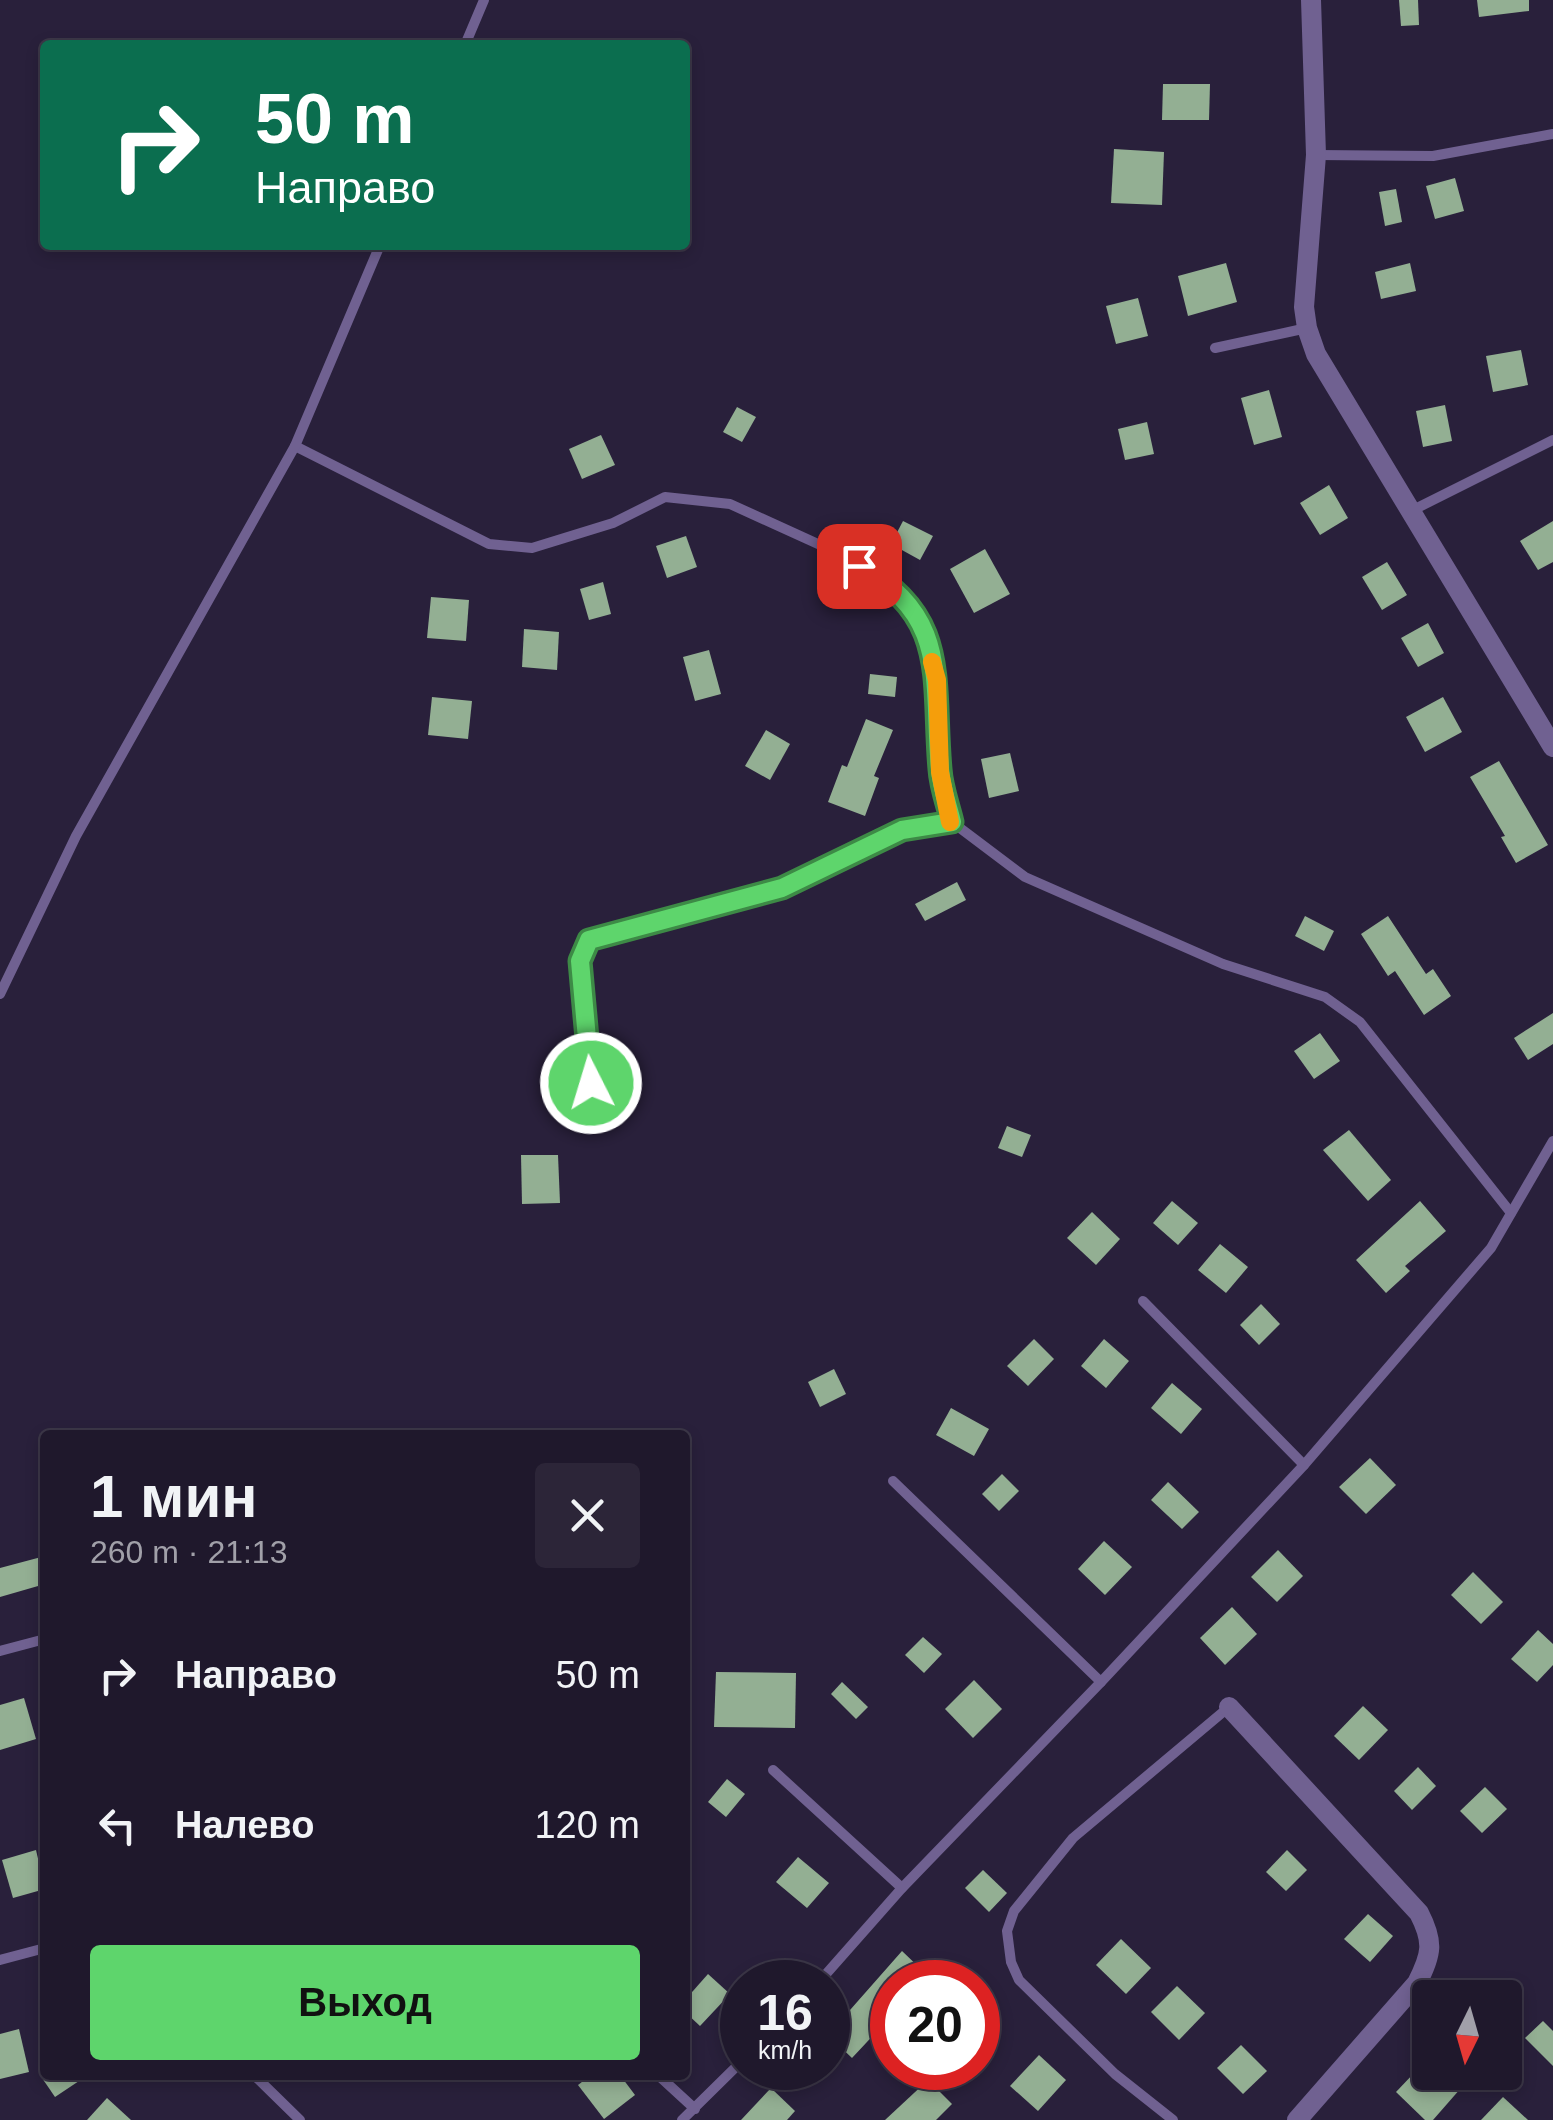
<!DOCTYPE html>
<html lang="ru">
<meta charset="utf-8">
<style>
:root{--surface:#1f182c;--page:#2c2538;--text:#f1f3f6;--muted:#a1a0a9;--line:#3c3748;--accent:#5ed56c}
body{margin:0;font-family:Arial,sans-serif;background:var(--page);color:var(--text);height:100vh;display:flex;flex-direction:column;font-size:38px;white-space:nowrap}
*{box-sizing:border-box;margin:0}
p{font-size:32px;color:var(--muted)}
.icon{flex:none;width:55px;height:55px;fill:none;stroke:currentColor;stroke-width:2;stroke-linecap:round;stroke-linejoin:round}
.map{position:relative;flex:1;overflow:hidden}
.panel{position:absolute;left:40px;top:1430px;width:650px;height:650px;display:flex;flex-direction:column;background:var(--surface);border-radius:10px;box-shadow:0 5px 15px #0003,0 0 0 2px var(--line)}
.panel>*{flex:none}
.guide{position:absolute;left:40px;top:40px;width:650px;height:210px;border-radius:10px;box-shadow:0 5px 15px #0003,0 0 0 2px var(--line);background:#0b6e4f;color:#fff;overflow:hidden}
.needle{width:65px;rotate:185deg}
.tools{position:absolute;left:1412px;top:1980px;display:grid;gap:20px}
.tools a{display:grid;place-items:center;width:110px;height:110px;border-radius:10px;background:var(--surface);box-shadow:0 5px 15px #0003,0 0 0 2px var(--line);font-size:50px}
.speed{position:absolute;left:720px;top:1960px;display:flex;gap:20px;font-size:50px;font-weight:700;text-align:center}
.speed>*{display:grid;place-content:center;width:130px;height:130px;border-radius:50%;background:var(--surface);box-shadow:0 5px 15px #0003,0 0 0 2px var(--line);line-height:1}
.speed small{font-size:25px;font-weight:400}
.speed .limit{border:15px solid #d22;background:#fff;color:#111}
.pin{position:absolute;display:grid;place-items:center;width:85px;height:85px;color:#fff;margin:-42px;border-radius:20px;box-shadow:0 5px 15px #0006}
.me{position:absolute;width:110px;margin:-55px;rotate:355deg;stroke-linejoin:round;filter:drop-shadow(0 0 8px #0008)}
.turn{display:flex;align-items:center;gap:35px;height:210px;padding:0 50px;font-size:45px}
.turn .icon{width:130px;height:130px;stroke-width:2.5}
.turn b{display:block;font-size:70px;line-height:85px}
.round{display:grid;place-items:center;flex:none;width:105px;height:105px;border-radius:10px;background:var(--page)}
.overview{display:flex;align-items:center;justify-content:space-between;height:170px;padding:0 50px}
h1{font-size:60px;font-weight:800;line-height:75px}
.cta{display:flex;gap:20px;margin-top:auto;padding:20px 50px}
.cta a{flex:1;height:115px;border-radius:10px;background:var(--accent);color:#111;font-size:40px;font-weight:800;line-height:115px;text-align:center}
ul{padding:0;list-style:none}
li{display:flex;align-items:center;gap:30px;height:150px;padding:0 50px}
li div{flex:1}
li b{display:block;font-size:38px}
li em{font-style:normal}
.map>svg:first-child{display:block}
.building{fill:#93af93}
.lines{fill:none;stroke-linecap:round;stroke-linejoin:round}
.lane{stroke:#706191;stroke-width:10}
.street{stroke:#706191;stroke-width:20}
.route-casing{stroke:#3d8a46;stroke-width:25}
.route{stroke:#5ed56c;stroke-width:18}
.slow{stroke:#f59e0b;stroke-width:18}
</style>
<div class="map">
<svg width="1553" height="2120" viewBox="0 0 1553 2120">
<rect width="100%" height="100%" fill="#29203b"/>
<g class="building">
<path d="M 1399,0 L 1418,0 L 1419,25 L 1401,26 Z"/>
<path d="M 1477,0 L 1529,0 L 1529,11 L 1479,17 Z"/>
<path d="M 1163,84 L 1210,84 L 1209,120 L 1162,120 Z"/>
<path d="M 1114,149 L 1164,152 L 1162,205 L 1111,203 Z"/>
<path d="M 1455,178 L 1464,211 L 1435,219 L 1426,186 Z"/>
<path d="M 1396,189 L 1402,222 L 1385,226 L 1379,192 Z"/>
<path d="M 1226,263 L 1237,302 L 1188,316 L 1178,276 Z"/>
<path d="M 1410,263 L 1416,291 L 1381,299 L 1375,272 Z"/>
<path d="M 1138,298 L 1148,336 L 1116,344 L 1106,306 Z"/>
<path d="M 1521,350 L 1528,385 L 1493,392 L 1486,356 Z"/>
<path d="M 1269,390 L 1282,437 L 1254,445 L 1241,398 Z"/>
<path d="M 1445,405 L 1452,441 L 1423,447 L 1416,411 Z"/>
<path d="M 737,407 L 756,417 L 742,442 L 723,432 Z"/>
<path d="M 1147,422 L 1154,454 L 1125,460 L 1118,429 Z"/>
<path d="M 601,435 L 615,465 L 582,479 L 569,449 Z"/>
<path d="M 1329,485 L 1348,518 L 1320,535 L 1300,503 Z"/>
<path d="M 903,521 L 933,536 L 920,560 L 891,544 Z"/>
<path d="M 1553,521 L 1553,562 L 1538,570 L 1520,541 Z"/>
<path d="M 686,536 L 697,567 L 667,578 L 656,546 Z"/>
<path d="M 985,549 L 1010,594 L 974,613 L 950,569 Z"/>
<path d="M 1387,562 L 1407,595 L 1382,610 L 1362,577 Z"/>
<path d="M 603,582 L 611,614 L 589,620 L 580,589 Z"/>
<path d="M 431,597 L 469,600 L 466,641 L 427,638 Z"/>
<path d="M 1428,623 L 1444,653 L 1418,667 L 1401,638 Z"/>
<path d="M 524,629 L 559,632 L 557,670 L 522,667 Z"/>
<path d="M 709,650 L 721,694 L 695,701 L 683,657 Z"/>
<path d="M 870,674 L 897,677 L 895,697 L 868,694 Z"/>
<path d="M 432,697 L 472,701 L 468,739 L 428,735 Z"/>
<path d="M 1443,697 L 1462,732 L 1425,752 L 1406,717 Z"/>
<path d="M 866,719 L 893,730 L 874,776 L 879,778 L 865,816 L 828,802 L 842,765 L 847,767 Z"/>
<path d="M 766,730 L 790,744 L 770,780 L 745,766 Z"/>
<path d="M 1010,753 L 1019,791 L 989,798 L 981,759 Z"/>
<path d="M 1499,761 L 1548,845 L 1516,863 L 1501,837 L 1505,836 L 1470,777 Z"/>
<path d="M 957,882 L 966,900 L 925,921 L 915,904 Z"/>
<path d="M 1305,916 L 1334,931 L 1324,951 L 1295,936 Z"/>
<path d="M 1388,916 L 1426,974 L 1433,969 L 1451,996 L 1424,1015 L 1395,971 L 1388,976 L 1361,934 Z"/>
<path d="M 1553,1013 L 1553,1044 L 1528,1060 L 1514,1038 Z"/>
<path d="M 1320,1033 L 1340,1061 L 1314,1079 L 1294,1051 Z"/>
<path d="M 1007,1126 L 1031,1135 L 1022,1157 L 998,1148 Z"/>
<path d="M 1349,1130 L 1391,1180 L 1368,1201 L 1323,1150 Z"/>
<path d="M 521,1155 L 558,1155 L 560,1203 L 522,1204 Z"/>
<path d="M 1172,1201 L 1198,1223 L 1178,1245 L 1153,1223 Z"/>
<path d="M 1420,1201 L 1446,1231 L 1405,1266 L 1410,1271 L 1386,1293 L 1356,1260 Z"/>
<path d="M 1092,1212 L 1120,1239 L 1096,1265 L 1067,1238 Z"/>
<path d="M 1220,1244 L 1248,1267 L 1226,1293 L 1198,1270 Z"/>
<path d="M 1261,1304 L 1280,1324 L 1259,1345 L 1240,1325 Z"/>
<path d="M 1034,1339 L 1054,1359 L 1028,1386 L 1007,1366 Z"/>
<path d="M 1104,1339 L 1129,1361 L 1106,1388 L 1081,1366 Z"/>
<path d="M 834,1369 L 846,1394 L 820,1407 L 808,1382 Z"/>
<path d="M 1172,1383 L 1202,1409 L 1181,1434 L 1151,1408 Z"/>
<path d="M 951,1408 L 989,1429 L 974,1456 L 936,1435 Z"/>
<path d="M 1370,1458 L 1396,1485 L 1366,1514 L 1339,1487 Z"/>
<path d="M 1002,1474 L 1019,1491 L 999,1511 L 982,1494 Z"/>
<path d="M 1168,1482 L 1199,1512 L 1182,1529 L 1151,1500 Z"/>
<path d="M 1104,1541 L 1132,1567 L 1105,1595 L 1078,1569 Z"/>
<path d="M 1278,1550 L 1303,1576 L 1277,1602 L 1251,1577 Z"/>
<path d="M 45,1556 L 45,1584 L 0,1597 L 0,1568 Z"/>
<path d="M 1473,1572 L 1503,1602 L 1481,1624 L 1451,1595 Z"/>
<path d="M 1232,1607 L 1257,1634 L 1225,1665 L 1200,1638 Z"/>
<path d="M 1538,1630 L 1553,1644 L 1553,1665 L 1537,1682 L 1511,1659 Z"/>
<path d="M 923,1637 L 942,1654 L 924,1673 L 905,1655 Z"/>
<path d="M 716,1672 L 796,1673 L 795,1728 L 714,1727 Z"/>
<path d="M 974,1680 L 1002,1709 L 973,1738 L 945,1709 Z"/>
<path d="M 842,1682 L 868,1707 L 856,1719 L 831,1694 Z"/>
<path d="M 24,1698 L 36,1739 L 0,1750 L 0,1705 Z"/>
<path d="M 1363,1706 L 1388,1730 L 1359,1760 L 1334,1736 Z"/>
<path d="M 1418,1767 L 1436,1786 L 1412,1810 L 1394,1791 Z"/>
<path d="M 727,1779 L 745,1794 L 726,1817 L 708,1802 Z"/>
<path d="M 1485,1787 L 1507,1809 L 1482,1833 L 1460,1811 Z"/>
<path d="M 36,1850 L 45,1889 L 13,1898 L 2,1860 Z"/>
<path d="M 1287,1850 L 1307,1870 L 1286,1891 L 1266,1872 Z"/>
<path d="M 798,1857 L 829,1883 L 807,1908 L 776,1882 Z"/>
<path d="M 983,1870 L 1007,1893 L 989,1912 L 965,1888 Z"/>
<path d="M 1368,1914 L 1393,1936 L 1370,1962 L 1344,1939 Z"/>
<path d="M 1121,1939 L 1151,1968 L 1126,1994 L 1096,1965 Z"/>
<path d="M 902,1951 L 925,1973 L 916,1982 L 892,1982 L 892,2007 L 877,2023 L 881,2027 L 852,2058 L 828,2035 Z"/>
<path d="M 708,1974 L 730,1994 L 700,2026 L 685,2012 L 685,2000 Z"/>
<path d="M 1177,1986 L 1205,2013 L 1179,2040 L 1151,2012 Z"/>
<path d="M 1543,2021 L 1553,2031 L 1553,2066 L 1525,2038 Z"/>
<path d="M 19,2029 L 29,2072 L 0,2079 L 0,2034 Z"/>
<path d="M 1241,2045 L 1267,2071 L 1243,2094 L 1217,2068 Z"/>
<path d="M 1039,2055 L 1066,2080 L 1038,2111 L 1010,2086 Z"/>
<path d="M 1415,2072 L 1475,2072 L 1433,2120 L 1425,2120 L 1396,2092 Z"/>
<path d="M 40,2075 L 88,2075 L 55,2097 Z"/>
<path d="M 591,2075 L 620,2075 L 635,2095 L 604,2119 L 578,2085 Z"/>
<path d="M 928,2080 L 952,2104 L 936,2120 L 885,2120 Z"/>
<path d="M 771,2088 L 795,2111 L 787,2120 L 741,2120 Z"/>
<path d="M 1503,2097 L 1528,2120 L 1481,2120 Z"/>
<path d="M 107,2098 L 131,2120 L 87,2120 Z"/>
</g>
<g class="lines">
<g class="lane">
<path d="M 465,45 L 484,0"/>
<path d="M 1316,155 L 1433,156 L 1553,134"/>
<path d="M 1215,348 L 1307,328"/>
<path d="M 295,446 L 489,544 L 532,548 L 613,523 L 665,497 L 730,504 L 829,549 L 889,582 L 920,618 L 937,680 L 940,772 L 952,822"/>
<path d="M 1411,511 L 1553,440"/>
<path d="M 0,994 L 76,836 L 295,446 L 380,245"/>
<path d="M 591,1083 L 580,961 L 589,940 L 782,888 L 902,830 L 952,822 L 1025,877 L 1223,964 L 1325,997 L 1360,1022 L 1511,1213"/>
<path d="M 1143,1301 L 1304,1465"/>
<path d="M 893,1481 L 1101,1682"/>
<path d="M 0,1651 L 45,1639"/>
<path d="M 773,1770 L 902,1888"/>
<path d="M 0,1960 L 45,1948"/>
<path d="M 819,1982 L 902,1888 L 1101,1682 L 1304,1465 L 1491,1248 L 1553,1141"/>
<path d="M 254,2075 L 300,2120"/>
<path d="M 658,2075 L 695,2109"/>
<path d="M 682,2120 L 742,2061"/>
<path d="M 1173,2120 L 1115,2074 L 1019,1980 L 1011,1962 L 1007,1931 L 1014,1911 L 1073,1838 L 1229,1707"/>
</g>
<g class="street">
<path d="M 1311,0 L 1316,155 L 1304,307 L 1307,328 L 1316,354 L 1553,747"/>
<path d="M 1229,1707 L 1419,1913 C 1434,1942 1432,1954 1417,1983 L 1297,2120"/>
</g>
</g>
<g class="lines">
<defs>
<path id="route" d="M 591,1083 L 580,961 L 589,940 L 782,888 L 902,830 L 952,822 C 948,805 941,787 940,769 C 932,680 951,616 859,566"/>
</defs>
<use href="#route" class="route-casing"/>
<use href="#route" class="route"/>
<path class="slow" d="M 932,662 L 937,680 L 940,772 L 950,822"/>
</g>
</svg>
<div class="tools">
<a><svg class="needle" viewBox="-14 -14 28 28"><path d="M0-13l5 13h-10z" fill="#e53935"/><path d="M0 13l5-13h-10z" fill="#a1a0a9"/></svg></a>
</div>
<div class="speed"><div>16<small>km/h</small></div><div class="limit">20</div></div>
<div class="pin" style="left:859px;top:566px;background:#d93025"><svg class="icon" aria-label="arrive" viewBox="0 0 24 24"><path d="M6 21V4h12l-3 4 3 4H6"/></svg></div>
<svg class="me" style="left:591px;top:1083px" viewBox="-20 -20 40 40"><circle r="17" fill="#5ed56c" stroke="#fff" stroke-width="3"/><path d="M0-11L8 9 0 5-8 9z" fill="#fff"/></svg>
<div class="guide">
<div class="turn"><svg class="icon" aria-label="right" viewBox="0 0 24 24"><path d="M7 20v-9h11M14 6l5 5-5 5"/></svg><div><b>50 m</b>Направо</div></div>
</div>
<section class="panel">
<div class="overview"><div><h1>1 мин</h1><p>260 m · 21:13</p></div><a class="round"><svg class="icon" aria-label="close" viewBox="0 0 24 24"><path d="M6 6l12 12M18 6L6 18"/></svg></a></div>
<ul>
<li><svg class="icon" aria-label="right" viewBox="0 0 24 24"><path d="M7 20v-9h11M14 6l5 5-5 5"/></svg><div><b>Направо</b></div><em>50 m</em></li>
<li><svg class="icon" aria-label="left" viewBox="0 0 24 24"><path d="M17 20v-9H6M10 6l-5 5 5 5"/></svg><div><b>Налево</b></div><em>120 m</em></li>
</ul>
<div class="cta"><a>Выход</a></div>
</section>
</div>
